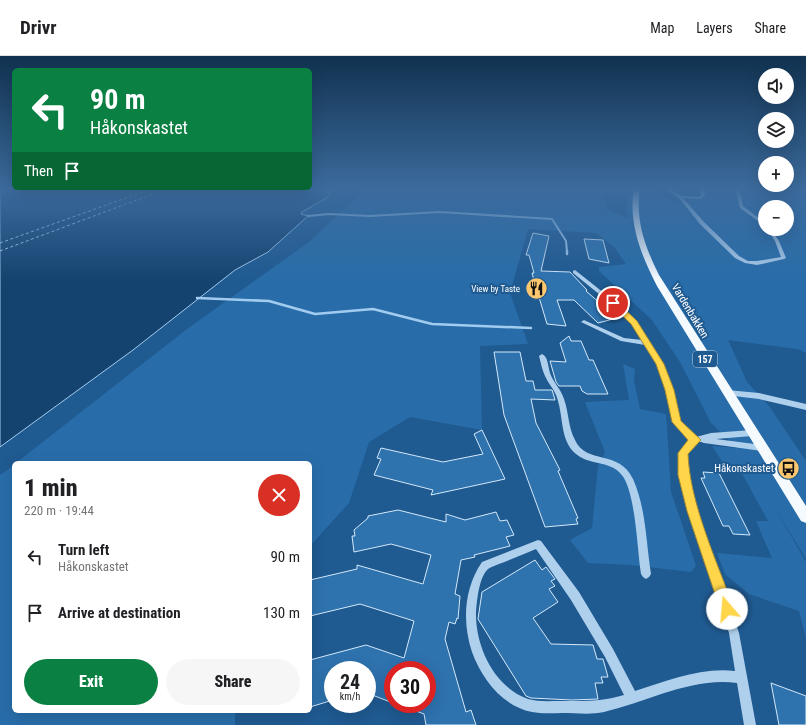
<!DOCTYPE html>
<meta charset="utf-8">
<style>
:root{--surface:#fff;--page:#f6f6f6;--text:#202124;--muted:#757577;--line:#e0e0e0;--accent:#0b8043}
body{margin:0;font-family:"Roboto Condensed",sans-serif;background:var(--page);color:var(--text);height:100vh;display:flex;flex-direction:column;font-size:15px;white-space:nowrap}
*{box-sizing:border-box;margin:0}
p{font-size:13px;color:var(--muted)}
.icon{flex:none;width:22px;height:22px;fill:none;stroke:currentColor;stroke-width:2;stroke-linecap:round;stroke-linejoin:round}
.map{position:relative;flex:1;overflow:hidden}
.side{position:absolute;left:12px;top:405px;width:300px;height:252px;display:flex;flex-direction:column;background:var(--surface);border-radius:6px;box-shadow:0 4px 16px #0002}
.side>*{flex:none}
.banner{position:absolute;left:12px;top:12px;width:300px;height:122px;border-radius:6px;box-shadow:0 4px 16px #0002;background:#0b8043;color:#fff;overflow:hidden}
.controls{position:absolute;left:758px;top:12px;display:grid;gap:8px}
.controls a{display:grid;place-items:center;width:36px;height:36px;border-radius:50%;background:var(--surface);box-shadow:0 4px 16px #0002;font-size:20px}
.speed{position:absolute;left:324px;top:605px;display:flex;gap:8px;font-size:20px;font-weight:700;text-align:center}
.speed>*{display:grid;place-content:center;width:52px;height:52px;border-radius:50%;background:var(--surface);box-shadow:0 4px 16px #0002;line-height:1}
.speed small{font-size:10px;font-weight:400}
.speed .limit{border:6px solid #d22;background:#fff;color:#111}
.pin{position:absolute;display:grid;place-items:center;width:34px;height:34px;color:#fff;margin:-17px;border:2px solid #fff;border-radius:50%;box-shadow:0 1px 4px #0007}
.me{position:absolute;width:44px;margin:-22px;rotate:342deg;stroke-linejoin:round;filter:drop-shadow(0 0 3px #0008)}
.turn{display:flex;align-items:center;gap:14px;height:84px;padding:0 12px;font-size:18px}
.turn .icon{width:52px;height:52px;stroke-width:2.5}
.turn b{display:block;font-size:28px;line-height:34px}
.then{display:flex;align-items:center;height:38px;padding:0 12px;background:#0003;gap:8px;font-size:15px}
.round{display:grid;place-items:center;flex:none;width:42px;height:42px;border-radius:21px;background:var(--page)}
.headline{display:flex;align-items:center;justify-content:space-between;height:68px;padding:0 12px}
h1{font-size:24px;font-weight:800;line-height:30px}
.cta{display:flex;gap:8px;margin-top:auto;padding:8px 12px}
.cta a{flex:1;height:46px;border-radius:24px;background:var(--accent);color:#fff;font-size:16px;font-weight:800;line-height:46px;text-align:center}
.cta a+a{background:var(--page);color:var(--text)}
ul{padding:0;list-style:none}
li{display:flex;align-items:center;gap:12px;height:56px;padding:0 12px}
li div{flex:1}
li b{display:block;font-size:15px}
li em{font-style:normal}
header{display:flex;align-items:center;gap:24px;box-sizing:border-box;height:56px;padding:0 20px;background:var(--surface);border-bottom:1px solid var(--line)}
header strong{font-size:19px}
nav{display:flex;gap:22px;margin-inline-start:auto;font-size:14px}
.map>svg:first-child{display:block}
.green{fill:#286da9;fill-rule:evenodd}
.water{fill:#15436f;stroke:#a2ccef}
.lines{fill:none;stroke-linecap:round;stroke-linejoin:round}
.stream-far1{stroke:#a2ccef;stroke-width:2}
.stream{stroke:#a2ccef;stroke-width:2.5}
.ferry{stroke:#bbdaf4;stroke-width:1;stroke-dasharray:3 2.5;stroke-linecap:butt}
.building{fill:#2e72ae;stroke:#d4e9fa}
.minor{fill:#afd0ed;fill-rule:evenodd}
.major{fill:#f5faff;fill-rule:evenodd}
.route{fill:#ffd54a;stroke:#a68a30}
.labels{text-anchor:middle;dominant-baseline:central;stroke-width:4;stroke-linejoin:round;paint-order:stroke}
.far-poi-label{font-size:9px;fill:#fff;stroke:#1f5a91;text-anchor:end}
.shield{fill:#1f5a91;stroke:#bccede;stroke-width:1}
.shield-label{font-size:10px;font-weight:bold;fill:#fff}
.street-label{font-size:11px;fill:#fff;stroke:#1f5a91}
.poi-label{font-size:11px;fill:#fff;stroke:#1f5a91;text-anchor:end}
</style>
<header>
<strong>Drivr</strong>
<nav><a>Map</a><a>Layers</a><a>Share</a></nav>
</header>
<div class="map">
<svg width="806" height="669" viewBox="0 0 806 669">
<rect width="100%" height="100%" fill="#1f5a91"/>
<g class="green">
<path d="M 367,132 L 579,132 L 590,133 L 593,132 L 650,132 L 678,148 L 684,143 L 693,144 L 704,141 L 701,137 L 687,132 L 806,132 L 806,297 L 797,293 L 728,284 L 747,326 L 769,350 L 806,405 L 806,503 L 775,452 L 806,506 L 806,582 L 799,555 L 749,538 L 725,518 L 717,497 L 772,502 L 756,465 L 768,465 L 739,412 L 725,410 L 712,390 L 737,392 L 711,367 L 680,306 L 652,264 L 599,215 L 599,211 L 626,208 L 615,192 L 596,177 L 528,173 L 510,237 L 528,288 L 480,290 L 482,374 L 410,361 L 369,386 L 349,447 L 310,490 L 310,407 L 16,407 L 187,273 L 309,186 ZM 605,137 L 628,140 L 626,149 L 628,162 L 606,153 L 606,146 L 602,140 ZM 765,151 L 787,151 L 787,173 L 765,173 Z"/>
<path d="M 623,308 L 635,313 L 634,325 L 640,353 L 666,358 L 671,436 L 696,510 L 691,516 L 631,509 L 588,507 L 570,484 L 592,472 L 598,410 L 605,396 L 585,346 L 629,344 Z"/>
<path d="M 14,409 L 14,655 L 235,655 L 235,669 L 0,669 L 0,419 Z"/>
</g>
<path class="water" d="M 0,132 L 280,133 L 336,132 L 330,136 L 328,141 L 302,156 L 301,158 L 308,160 L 268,196 L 235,214 L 133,294 L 0,391 Z"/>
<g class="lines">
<path class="stream-far1" d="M 308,160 L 329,158 L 370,160 L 440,156 L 552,163 L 566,185 L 567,196"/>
<g class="stream">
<path d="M 567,195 L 567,198"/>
<path d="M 197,242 L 269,245 L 315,258 L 373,253 L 432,268 L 531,272"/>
</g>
<g class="ferry">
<path d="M 0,187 L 154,132"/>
<path d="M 0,195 L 169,132"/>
</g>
</g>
<g class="building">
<path d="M 533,177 L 549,180 L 541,215 L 570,216 L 587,234 L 586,235 L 617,262 L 598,267 L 574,244 L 557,244 L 566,270 L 547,268 L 533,221 L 532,217 L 534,217 L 529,199 L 526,199 Z"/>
<path d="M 584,183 L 603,184 L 609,207 L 589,203 Z"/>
<path d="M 569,280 L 571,285 L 581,285 L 589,304 L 593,304 L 608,338 L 587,338 L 582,335 L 580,330 L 559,330 L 556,326 L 550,305 L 566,306 L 560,287 Z"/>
<path d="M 494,296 L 520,296 L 526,325 L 533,325 L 535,334 L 552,334 L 553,337 L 555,344 L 531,343 L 536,367 L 560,414 L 558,415 L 578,462 L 576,463 L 578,468 L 545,471 L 504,359 Z"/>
<path d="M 482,374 L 505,423 L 431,439 L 433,434 L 374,419 L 381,403 L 377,402 L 381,392 L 443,406 L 483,398 L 474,378 Z"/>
<path d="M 703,416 L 719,417 L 750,479 L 733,478 L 729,470 L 723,470 L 701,422 L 705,422 Z"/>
<path d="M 398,454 L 446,466 L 446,458 L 465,464 L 496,456 L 500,465 L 507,464 L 514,479 L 506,481 L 510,490 L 474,499 L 475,501 L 461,504 L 455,538 L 460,540 L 458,563 L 457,562 L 455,568 L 449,566 L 445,583 L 466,656 L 471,654 L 476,669 L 426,669 L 424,658 L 400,649 L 427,648 L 427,614 L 393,614 L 393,647 L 367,637 L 367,614 L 333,614 L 333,644 L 310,651 L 310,604 L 366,589 L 404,602 L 414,565 L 360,548 L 310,560 L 310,524 L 357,513 L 357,509 L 423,528 L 431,499 L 391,488 L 354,496 L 352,480 L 355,480 L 354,474 L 368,462 L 368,460 Z"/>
<path d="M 535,504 L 542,514 L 546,511 L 555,523 L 551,525 L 555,530 L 549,533 L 558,546 L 533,562 L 551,588 L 593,589 L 597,603 L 603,603 L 608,621 L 601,621 L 603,627 L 595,627 L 598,643 L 572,644 L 531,642 L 526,640 L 478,563 L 482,536 Z"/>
<path d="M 771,627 L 806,640 L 806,669 L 779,669 Z"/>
</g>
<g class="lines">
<g class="minor">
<path d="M 664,132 L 668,132 L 681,140 L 699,141 L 701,139 L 701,132 L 705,132 L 705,139 L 701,143 L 683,142 L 704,166 L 739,200 L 748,205 L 757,205 L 781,201 L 775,185 L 767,173 L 771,173 L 779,185 L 786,202 L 784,203 L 757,209 L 745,207 L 735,202 L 700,168 L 679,142 Z"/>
<path d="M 733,132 L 737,132 L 740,136 L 743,150 L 765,167 L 765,170 L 740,152 L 736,136 Z"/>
<path d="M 575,214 L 624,253 L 636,266 L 663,308 L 673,334 L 680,365 L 696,381 L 711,377 L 752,374 L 755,375 L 756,377 L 755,379 L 752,380 L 716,383 L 762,389 L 765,390 L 766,392 L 765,394 L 762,395 L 704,387 L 701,386 L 697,386 L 689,394 L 686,403 L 691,434 L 739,577 L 756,669 L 744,669 L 737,627 C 691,621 648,646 604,656 C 591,659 576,657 562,657 C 552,657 542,658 532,656 C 502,650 482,623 472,596 C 462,566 464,532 482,506 L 538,484 L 541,485 L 579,536 L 613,593 L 635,635 C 667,625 701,611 735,615 L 729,577 L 683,434 L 678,403 L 683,390 L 690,384 L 673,366 L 667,334 L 657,308 L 645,289 L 621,285 L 581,266 L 584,264 L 586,265 L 624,282 L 642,284 L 632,268 L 620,255 L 573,217 L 573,215 ZM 536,493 L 571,544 L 605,601 L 624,639 C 600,646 586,645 561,645 C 550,645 538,646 528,643 C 494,631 475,590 476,556 C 477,544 479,521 488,513 C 491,511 496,509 499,508 C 512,503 524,498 536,493 Z"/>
<path d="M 542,298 C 548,300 548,311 550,317 C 553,326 561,333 564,343 C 569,357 568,371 575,384 C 586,409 619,393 633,423 C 646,452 646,486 651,518 L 649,521 L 646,523 L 643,521 L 641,518 C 637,492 636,444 624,422 C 612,403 592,411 576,398 C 559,384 564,358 556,339 C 553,332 548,327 545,320 C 542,314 541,307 539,300 Z"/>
<path d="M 727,334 L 759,337 L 806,348 L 806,354 L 759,343 L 725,339 L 723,337 L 725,335 Z"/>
</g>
<path class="major" d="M 634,132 L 640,132 C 635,164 645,191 659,219 L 806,450 L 806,467 L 801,465 L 657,230 C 641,199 628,167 634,132 Z"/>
</g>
<linearGradient id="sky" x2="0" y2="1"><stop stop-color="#113250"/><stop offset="0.59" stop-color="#3c6b9d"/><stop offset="1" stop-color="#3c6b9d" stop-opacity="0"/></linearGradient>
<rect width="806" height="225" fill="url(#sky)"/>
<path class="route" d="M 610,245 L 616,245 L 637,265 L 664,308 L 674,334 L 681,365 L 701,384 L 688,398 C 690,448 717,505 734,553 L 732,557 L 727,559 L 722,557 L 720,553 L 687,455 L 678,419 L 678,397 L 688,384 L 672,366 L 665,334 L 656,308 L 631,268 L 610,248 Z"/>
<defs>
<symbol id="restaurant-disc" viewBox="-11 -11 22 22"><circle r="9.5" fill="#fcc76e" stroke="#1f5a91"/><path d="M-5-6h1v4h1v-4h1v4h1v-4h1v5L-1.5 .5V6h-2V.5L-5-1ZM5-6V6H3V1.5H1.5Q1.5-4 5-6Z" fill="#111"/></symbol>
<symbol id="bus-disc" viewBox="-11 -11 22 22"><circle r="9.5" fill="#fcc76e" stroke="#1f5a91"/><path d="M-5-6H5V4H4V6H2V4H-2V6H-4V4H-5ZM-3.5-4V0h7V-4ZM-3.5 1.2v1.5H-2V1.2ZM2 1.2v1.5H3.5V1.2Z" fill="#111"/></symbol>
</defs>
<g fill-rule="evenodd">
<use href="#restaurant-disc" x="524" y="220" width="25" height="25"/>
<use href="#bus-disc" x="776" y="400" width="25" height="25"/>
</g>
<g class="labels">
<g class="far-poi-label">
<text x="520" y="233">View by Taste</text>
</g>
<rect class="shield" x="693" y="295" width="24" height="16" rx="3"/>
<g class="shield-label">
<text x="705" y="303">157</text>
</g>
<g class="street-label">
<text transform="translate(690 255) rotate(59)">Vardenbakken</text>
</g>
<g class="poi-label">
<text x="774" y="412">Håkonskastet</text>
</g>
</g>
</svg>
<div class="controls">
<a><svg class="icon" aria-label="sound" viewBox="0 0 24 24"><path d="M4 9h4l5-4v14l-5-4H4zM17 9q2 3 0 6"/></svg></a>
<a><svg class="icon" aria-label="layers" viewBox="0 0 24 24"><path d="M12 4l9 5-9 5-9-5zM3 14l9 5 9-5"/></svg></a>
<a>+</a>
<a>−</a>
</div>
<div class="speed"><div>24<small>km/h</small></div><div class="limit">30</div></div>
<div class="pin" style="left:613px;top:247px;background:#d93025"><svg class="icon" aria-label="arrive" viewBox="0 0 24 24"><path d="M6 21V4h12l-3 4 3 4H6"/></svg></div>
<svg class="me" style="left:727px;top:553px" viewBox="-20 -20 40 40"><circle r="19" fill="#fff"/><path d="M0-13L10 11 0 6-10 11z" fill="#ffd54a"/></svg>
<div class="banner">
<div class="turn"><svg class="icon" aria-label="left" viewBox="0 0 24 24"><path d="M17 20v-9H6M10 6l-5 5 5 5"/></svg><div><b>90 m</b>Håkonskastet</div></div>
<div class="then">Then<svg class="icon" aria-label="arrive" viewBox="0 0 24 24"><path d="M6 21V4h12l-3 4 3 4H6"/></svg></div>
</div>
<section class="side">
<div class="headline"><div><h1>1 min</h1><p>220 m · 19:44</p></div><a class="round" style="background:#d93025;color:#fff"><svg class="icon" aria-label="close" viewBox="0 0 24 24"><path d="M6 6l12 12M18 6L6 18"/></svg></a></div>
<ul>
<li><svg class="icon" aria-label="left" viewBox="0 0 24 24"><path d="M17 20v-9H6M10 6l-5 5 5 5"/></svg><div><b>Turn left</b><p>Håkonskastet</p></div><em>90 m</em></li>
<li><svg class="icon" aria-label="arrive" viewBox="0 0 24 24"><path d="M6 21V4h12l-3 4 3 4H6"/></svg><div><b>Arrive at destination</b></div><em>130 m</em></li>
</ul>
<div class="cta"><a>Exit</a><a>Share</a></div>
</section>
</div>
